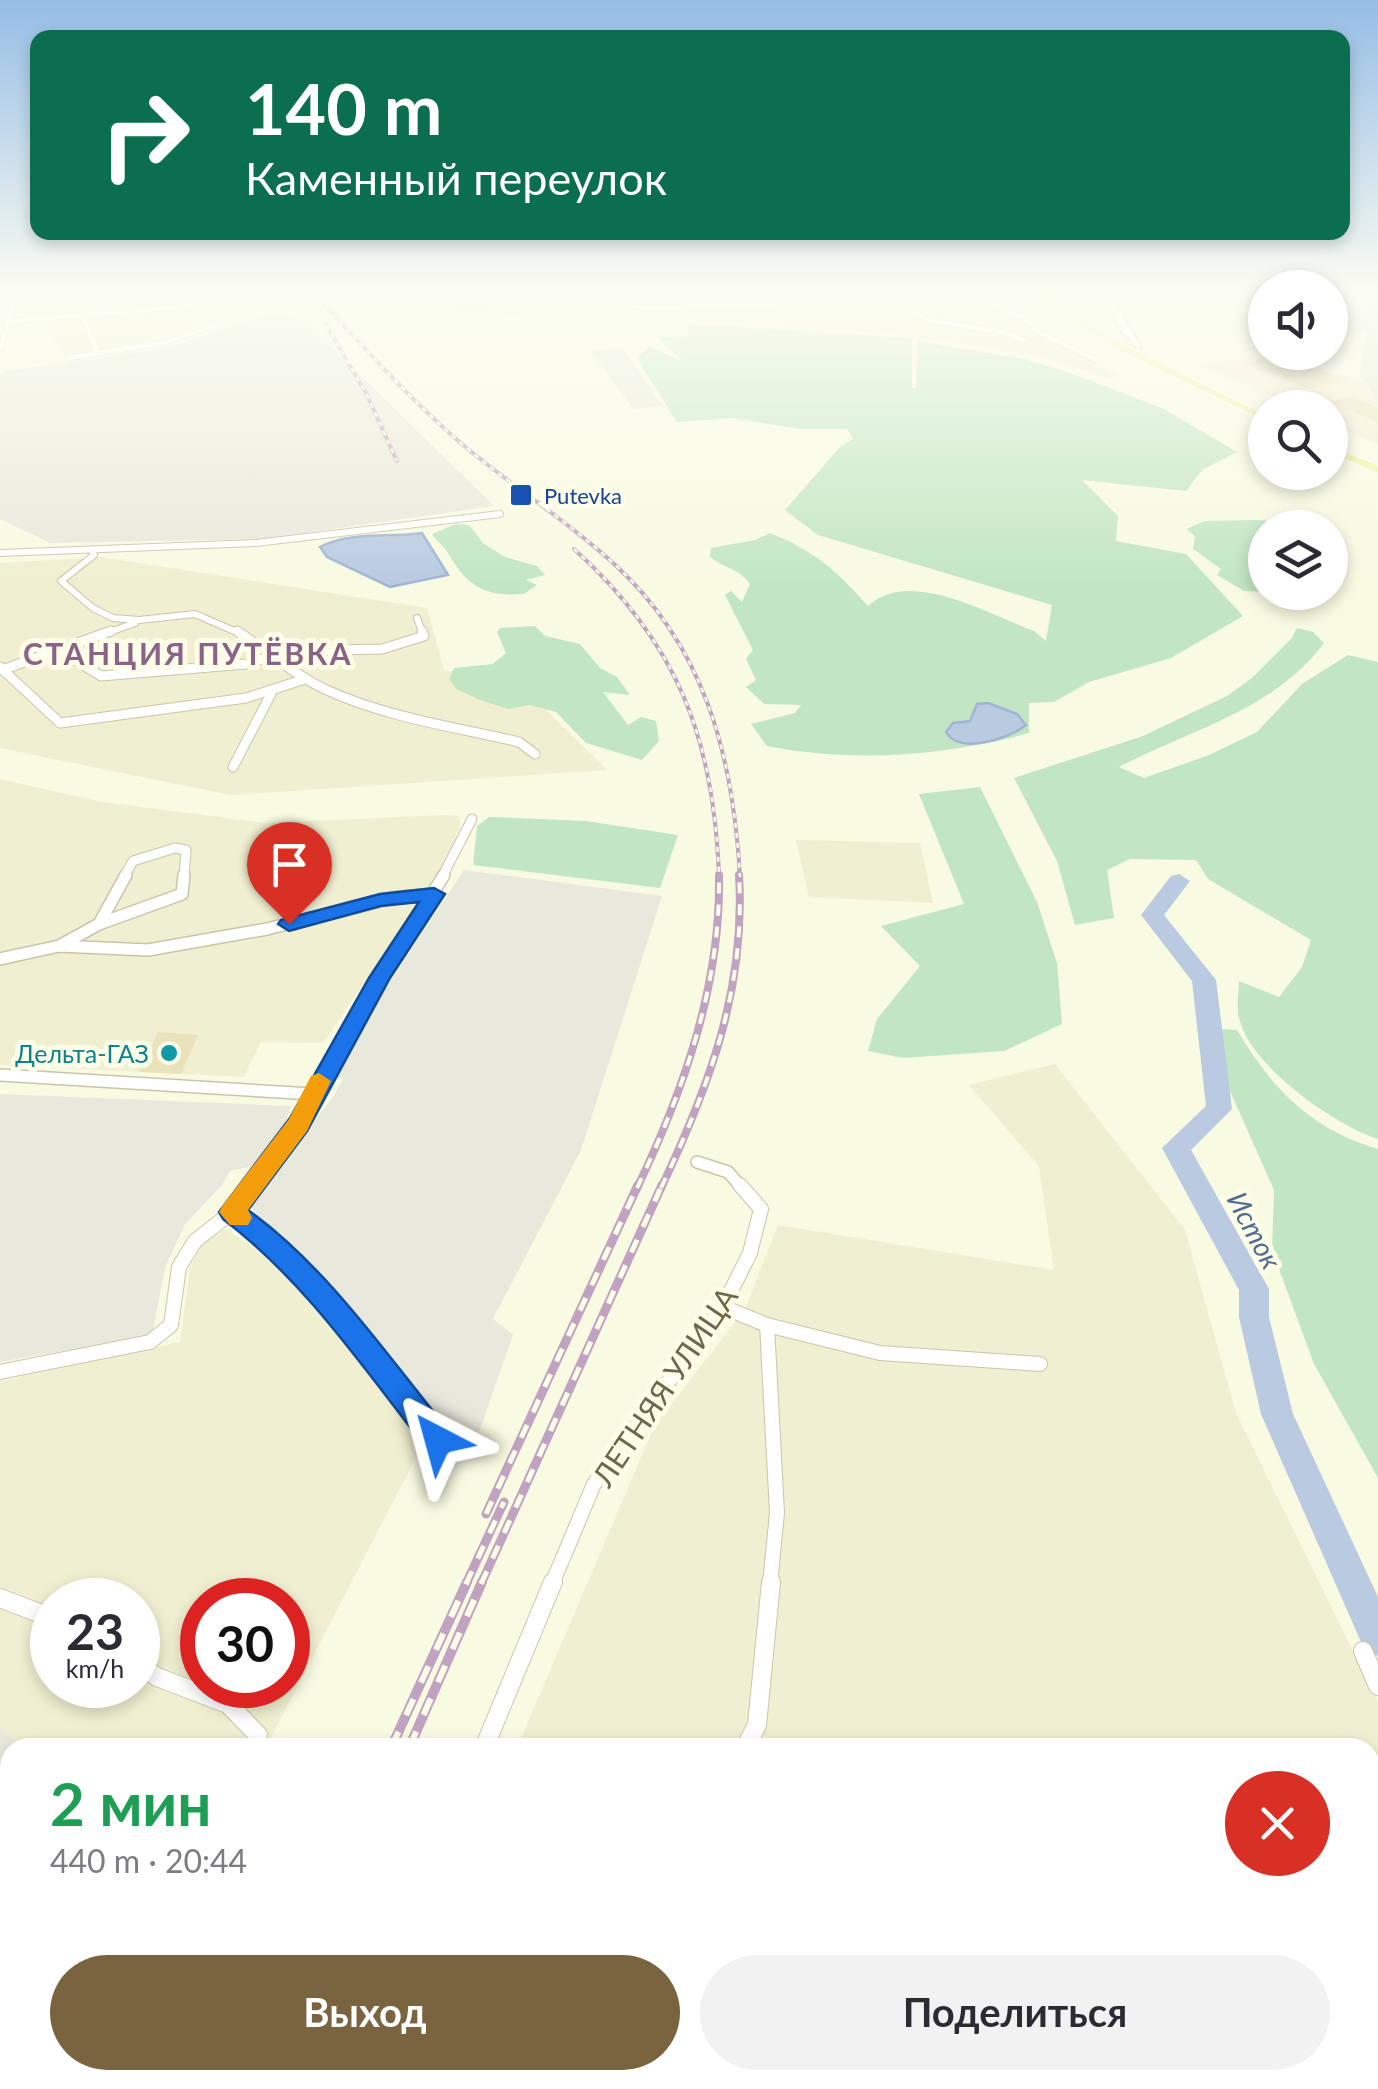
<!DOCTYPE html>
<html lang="ru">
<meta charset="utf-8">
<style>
:root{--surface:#fff;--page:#f2f2f3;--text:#2b2b33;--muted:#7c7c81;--accent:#7a6440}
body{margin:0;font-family:Lato,sans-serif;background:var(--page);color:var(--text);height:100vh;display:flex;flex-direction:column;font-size:38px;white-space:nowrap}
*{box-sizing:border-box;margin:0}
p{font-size:32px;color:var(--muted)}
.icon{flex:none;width:55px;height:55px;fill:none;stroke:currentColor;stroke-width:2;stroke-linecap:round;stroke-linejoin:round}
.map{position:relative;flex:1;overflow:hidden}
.panel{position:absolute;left:0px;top:1738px;width:1380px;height:352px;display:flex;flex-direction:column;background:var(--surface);border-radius:30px 30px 0 0;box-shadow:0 5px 15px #0003}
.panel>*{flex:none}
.top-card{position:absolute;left:30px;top:30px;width:1320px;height:210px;border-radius:20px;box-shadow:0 5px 15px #0003;background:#0b6e4f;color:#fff;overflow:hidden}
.controls{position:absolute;left:1248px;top:270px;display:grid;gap:20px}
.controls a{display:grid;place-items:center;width:100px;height:100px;border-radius:50%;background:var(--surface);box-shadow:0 5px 15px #0003;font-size:50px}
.speed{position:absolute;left:30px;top:1578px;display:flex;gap:20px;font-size:50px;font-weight:700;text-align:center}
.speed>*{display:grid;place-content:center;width:130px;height:130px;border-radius:50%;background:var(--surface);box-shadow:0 5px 15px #0003;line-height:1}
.speed small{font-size:25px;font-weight:400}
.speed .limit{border:15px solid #d22;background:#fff;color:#111}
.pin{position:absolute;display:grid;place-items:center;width:85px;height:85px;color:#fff;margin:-102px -42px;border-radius:50% 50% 50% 0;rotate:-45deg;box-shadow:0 0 10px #0007}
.pin .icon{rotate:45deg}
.me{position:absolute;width:110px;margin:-55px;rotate:321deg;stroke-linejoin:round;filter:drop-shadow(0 0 8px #0008)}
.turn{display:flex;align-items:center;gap:35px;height:210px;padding:0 50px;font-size:45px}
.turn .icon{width:130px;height:130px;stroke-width:2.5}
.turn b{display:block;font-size:70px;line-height:85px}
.round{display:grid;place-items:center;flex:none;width:105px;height:105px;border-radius:52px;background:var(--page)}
.overview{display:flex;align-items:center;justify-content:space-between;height:170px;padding:0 50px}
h1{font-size:60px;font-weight:700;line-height:75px;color:#1e9e55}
.primary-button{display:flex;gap:20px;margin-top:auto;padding:20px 50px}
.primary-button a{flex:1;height:115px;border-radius:60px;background:var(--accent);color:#fff;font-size:40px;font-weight:700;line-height:115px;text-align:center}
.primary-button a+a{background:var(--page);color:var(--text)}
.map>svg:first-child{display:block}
.residential{fill:#f1efd1;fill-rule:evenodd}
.commercial{fill:#f6edd3}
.industrial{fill:#e9e8dd}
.green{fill:#c2e6c3;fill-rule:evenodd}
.water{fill:#b9cae1;stroke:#a0b5d2;stroke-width:2.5}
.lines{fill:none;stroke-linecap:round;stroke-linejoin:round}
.river{fill:#b9cae1;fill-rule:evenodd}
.building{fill:#eae2ba}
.minor-far5-casing{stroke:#c9c5aa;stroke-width:6}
.minor-far4-casing{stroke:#c9c5aa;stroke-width:8}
.minor-far3-casing{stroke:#c9c5aa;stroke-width:11}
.minor-far2-casing{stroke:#c9c5aa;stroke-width:14}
.minor-far1-casing{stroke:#c9c5aa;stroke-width:16}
.minor-casing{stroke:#c9c5aa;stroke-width:20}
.secondary-casing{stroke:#c9c5a5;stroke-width:2}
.primary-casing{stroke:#fff;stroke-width:2}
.minor-far5{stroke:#fff;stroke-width:5}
.minor-far4{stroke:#fff;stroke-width:6}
.minor-far3{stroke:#fff;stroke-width:9}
.minor-far2{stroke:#fff;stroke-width:11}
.minor-far1{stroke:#fff;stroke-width:14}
.minor{stroke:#fff;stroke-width:18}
.secondary{fill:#fff;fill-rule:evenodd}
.primary{fill:#eff49f;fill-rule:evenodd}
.rail-far3-casing{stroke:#c0a2c1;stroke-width:4}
.rail-far2-casing{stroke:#c0a2c1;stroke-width:8}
.rail-far1-casing{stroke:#c0a2c1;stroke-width:9}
.rail-casing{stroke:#c0a2c1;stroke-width:10}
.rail-far3{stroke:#fdfde8;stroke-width:2.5;stroke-dasharray:5;stroke-linecap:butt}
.rail-far2{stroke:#fdfde8;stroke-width:4;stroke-dasharray:11;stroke-linecap:butt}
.rail-far1{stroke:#fdfde8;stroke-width:5;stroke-dasharray:14;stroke-linecap:butt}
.rail{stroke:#fdfde8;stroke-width:6;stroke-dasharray:18;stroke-linecap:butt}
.route{fill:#1a73e8;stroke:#114b97;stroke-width:2.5}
.slow{fill:#f59e0b}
.transit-dot{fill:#1a4fb4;stroke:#fdfde8;stroke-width:4}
.culture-dot{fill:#0f9aa8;stroke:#fdfde8;stroke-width:4}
.labels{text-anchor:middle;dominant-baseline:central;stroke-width:10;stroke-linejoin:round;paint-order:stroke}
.far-transit-label{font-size:22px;fill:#164399;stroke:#fdfde8;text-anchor:start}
.culture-label{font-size:25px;fill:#0d838f;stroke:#fdfde8;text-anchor:end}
.water-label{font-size:28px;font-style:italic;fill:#506c95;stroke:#fdfde8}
.far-district-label{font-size:30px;font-weight:bold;letter-spacing:2.5px;fill:#8c6388;stroke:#fdfde8}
.near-street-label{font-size:30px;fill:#6f674b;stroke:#fdfde8}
</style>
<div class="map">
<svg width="1378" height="2089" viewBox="0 0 1378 2089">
<rect width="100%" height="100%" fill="#f9fae2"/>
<g class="residential">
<path d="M 478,292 L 716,296 L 752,292 L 942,292 L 1022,317 L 1029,321 L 1025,326 L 1118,375 L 1109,378 L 1036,356 L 897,333 L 649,317 L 653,310 L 648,307 Z"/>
<path d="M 186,308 L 195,328 L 136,344 L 63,355 L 42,319 Z"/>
<path d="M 101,557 L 427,608 L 444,670 L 521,685 L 607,770 L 231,795 L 0,748 L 0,563 Z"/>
<path d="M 0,779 L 102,802 L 266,823 L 444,815 L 459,816 L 460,824 L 447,862 L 323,1043 L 261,1042 L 244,1077 L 0,1065 Z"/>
<path d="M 796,840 L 920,843 L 933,903 L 809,897 Z"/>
<path d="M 1055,1064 L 1185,1230 L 1236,1413 L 1378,1702 L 1378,2044 L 1370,2059 L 1370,1748 L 517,1748 L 654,1427 L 745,1309 L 778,1225 L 1054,1270 L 1039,1166 L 969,1085 Z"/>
<path d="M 225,1229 L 276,1261 L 426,1438 L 266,1747 L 22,1747 L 0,1726 L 0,1381 L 180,1342 L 190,1268 L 202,1243 ZM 52,1600 L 138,1600 L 138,1685 L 52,1685 ZM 202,1600 L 288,1600 L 288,1685 L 202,1685 Z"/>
<path d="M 471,2080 L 1355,2080 L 1346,2089 L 499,2089 Z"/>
</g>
<path class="commercial" d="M 1283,353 L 1363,383 L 1378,404 L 1378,445 L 1330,423 L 1330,408 L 1295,407 L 1200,365 Z"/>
<g class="industrial">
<path d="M 374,292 L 429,292 L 509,308 L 526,316 L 387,307 L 358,298 Z"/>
<path d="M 1339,292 L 1378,292 L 1378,404 L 1360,374 L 1366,332 L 1330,327 L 1330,304 L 1354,306 L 1368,301 Z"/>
<path d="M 271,313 L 305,321 L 494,506 L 262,539 L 50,543 L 0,519 L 0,376 L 5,371 L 163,349 Z"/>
<path d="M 622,348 L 663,406 L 634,409 L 590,351 Z"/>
<path d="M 464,870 L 662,896 L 581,1150 L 493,1319 L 513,1335 L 479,1432 L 420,1403 L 248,1204 L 333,1097 L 343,1079 L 328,1076 Z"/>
<path d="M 0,1094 L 291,1106 L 276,1148 L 260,1164 L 230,1171 L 222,1185 L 185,1224 L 165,1268 L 152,1335 L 0,1362 Z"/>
<path d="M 0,1726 L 22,1747 L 10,1748 L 10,2080 L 106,2080 L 103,2089 L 0,2089 Z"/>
</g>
<g class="green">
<path d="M 688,324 L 912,338 L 912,388 L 916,388 L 918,341 L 1024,359 L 1070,373 L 1162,408 L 1237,452 L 1202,470 L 1186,491 L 1082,480 L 1118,516 L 1116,541 L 1186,554 L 1243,616 L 1171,658 L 1089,682 L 1054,702 L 1029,703 L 1029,733 C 944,756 852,763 767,746 L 751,724 L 795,713 L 801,705 L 764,704 L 746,687 L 756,680 L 746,659 L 753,650 L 725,595 L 731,591 L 742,602 L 750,584 C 740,569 724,568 710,557 L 711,548 L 755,540 L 770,533 C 816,552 835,569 868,606 C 909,567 988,614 1034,631 L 1046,641 L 1052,605 L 818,535 L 785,510 L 840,447 L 853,439 L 847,429 L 800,429 L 732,418 L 677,422 L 637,358 L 650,347 L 682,361 L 658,337 L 688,336 ZM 988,703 L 1017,732 C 997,738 959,754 946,732 L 970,721 L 977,704 Z"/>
<path d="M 1254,520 L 1273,521 L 1276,527 L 1265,528 L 1265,557 L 1262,557 L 1265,592 L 1244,591 L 1217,575 L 1221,569 L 1193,549 L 1195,536 L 1186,529 L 1205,521 Z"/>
<path d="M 456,524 L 469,525 L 483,543 L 505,557 L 537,566 L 545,575 L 526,580 L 537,585 L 524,594 C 484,597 467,586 448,553 C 444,546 436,541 432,534 Z"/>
<path d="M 535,626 L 545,636 L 580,644 L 600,668 L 617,677 L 630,695 L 603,692 L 628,725 L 641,717 L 656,721 L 659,741 L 642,760 L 586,743 L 556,712 L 530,705 L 508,709 L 480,700 L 456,689 L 449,679 L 454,668 L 493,664 L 506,653 L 497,632 L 500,628 Z"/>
<path d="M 1297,628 L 1313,632 L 1324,643 C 1273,711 1190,730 1119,767 L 1144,778 L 1209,755 L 1257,732 L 1302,684 L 1348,655 L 1378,662 L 1378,1139 C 1334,1125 1243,1062 1238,1012 C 1237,1002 1239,991 1239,981 L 1279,997 L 1302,967 L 1311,940 L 1208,879 L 1196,860 L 1130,859 L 1107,870 L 1114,918 L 1075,925 L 1057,861 L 1014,778 L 1143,736 L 1227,696 L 1252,678 L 1291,639 Z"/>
<path d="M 980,787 L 1037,902 L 1057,963 L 1062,1024 L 1004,1051 L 903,1058 L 868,1051 L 877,1019 L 920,966 L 881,926 L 964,904 L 919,794 Z"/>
<path d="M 489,817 L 586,821 L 678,835 L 660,888 L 473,865 L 477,826 Z"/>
<path d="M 1202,1028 L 1237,1030 C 1272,1089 1311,1129 1378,1149 L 1378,1478 L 1314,1364 L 1272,1250 L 1274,1190 Z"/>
</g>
<g class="water">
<path d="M 422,533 L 448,575 L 390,587 L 327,557 L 320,547 C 350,531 388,538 422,533 Z"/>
<path d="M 988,703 L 1017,714 L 1026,725 C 1009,739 959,755 946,732 L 953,723 L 970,721 L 977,704 Z"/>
</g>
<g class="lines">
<g class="river">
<path d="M 1179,874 L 1190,881 L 1164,915 L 1216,980 L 1232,1109 L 1191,1150 L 1269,1289 L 1269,1317 L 1293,1414 L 1378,1597 L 1378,1656 L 1365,1651 L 1261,1414 L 1239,1317 L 1239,1290 L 1162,1148 L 1206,1106 L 1192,981 L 1141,915 L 1171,876 Z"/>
<path d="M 1378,2060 L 1378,2089 L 1350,2089 L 1354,2080 L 1370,2080 L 1370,2064 Z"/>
</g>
</g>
<g class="building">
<path d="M 1280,355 L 1348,381 L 1310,389 L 1244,363 Z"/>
<path d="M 1353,397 L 1378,408 L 1378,422 L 1329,402 Z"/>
<path d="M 158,1032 L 198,1035 L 181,1074 L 140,1072 Z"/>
</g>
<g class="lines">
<defs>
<g id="minor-far5">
<path d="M 474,292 L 648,308 L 820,303 L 961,292"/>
<path d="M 959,293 L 1024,317 L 1038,332 L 1096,360"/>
<path d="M 1330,293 L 1365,303"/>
<path d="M 897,298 L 927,320 L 1002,332 L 1024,340"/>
<path d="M 82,315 L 98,353"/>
<path d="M 11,321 L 191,306 L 196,314"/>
<path d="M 1263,342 L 1265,330"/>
<path d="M 0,349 L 18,292"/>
<path d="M 69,358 L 167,342 L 215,325"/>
</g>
<g id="minor-far4">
<path d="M 92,549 L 94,555 L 61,581 L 93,608 L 113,618 L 139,620 L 195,614 L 241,634"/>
<path d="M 0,553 L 256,543 L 500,514"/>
<path d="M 417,618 L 423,634"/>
<path d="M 104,634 L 135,623"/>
</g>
<g id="minor-far3">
<path d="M 237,631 C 268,651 295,676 329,691 C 389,718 456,727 519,742 L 535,754"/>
<path d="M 62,652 L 101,676 L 246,664 L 288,651 L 382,649 L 424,636 L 422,631"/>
<path d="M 0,667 L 60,723 L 246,698 L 305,679"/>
<path d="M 2,670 L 111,631"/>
<path d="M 233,767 L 271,694"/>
<path d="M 124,877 L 133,861 L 175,848 L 186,850 L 184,877"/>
<path d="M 442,877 L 472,819"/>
</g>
<g id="minor-far2">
<path d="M 99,924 L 126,875"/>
<path d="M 99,924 L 182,894 L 184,875"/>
<path d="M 61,945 L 99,924"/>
<path d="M 0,959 L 59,946 L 148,950 L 267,929 L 391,898 L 434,894"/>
<path d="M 0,1075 L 312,1094"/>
<path d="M 697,1162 L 728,1172 L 742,1188"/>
<path d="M 250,1188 L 299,1124 L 380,978 L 444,875"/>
</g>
<g id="minor-far1">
<path d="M 232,1212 L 317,1290 L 438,1439"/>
<path d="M 723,1307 L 767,1325 L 777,1513 L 770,1584"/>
<path d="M 767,1325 L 880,1353 L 1040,1364"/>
<path d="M 0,1372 L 150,1342 L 171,1325 L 179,1267 L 195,1241 L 232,1212 L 252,1185"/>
<path d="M 552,1584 L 594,1484 L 723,1307 L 750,1253 L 761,1209 L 740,1185"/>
</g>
<g id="minor">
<path d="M 0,1598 L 52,1618"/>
<path d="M 1363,1651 L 1378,1686"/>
<path d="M 138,1663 L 157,1677 L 228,1704 L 258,1735"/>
<path d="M 484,1748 L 553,1582"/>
<path d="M 745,1748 L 757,1725 L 771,1582"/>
<path d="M 1370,1983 L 1378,1969"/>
<path d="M 353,2089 L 356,2080"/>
<path d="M 414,2089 L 427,2084 L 436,2089"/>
<path d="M 1310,2089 L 1315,2080"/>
</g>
<path id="secondary" d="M 1102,292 L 1109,292 L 1142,348 L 1136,348 L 1122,332 Z"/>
<g id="primary">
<path d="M 1023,292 L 1032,292 L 1126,346 L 1265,415 L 1265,421 L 1120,350 Z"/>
<path d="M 1330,445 L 1378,466 L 1378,473 L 1330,452 Z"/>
</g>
</defs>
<use href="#minor-far5" class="minor-far5-casing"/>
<use href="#minor-far4" class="minor-far4-casing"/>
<use href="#minor-far3" class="minor-far3-casing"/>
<use href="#minor-far2" class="minor-far2-casing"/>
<use href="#minor-far1" class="minor-far1-casing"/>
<use href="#minor" class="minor-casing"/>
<use href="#secondary" class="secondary-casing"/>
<use href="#primary" class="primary-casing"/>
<use href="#minor-far5" class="minor-far5"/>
<use href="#minor-far4" class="minor-far4"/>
<use href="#minor-far3" class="minor-far3"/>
<use href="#minor-far2" class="minor-far2"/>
<use href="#minor-far1" class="minor-far1"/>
<use href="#minor" class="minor"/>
<use href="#secondary" class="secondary"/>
<use href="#primary" class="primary"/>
<defs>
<g id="rail-far3">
<path d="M 312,292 C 363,345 411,402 468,449 C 515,488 567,521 612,562 C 705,646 733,755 740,877"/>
<path d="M 326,325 L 366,393 L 397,461"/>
<path d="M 574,549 C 678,643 714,739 719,877"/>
</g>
<g id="rail-far2">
<path d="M 637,1188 C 684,1090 721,985 719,875"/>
<path d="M 661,1188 C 709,1087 746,989 739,875"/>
</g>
<g id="rail-far1">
<path d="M 486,1514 L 638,1185"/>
<path d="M 466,1584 L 504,1502"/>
<path d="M 481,1584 L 662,1185"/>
</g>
<g id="rail">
<path d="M 391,1748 L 467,1582"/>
<path d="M 409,1748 L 482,1582"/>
<path d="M 222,2089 L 226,2080"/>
<path d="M 258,2089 L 262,2080"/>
<path d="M 279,2089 L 283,2080"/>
</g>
</defs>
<use href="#rail-far3" class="rail-far3-casing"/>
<use href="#rail-far2" class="rail-far2-casing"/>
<use href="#rail-far1" class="rail-far1-casing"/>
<use href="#rail" class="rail-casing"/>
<use href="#rail-far3" class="rail-far3"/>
<use href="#rail-far2" class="rail-far2"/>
<use href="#rail-far1" class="rail-far1"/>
<use href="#rail" class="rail"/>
</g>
<linearGradient id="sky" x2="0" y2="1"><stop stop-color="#95bde5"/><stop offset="0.5" stop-color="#fcfdf2"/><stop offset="1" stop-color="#fcfdf2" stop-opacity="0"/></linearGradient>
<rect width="1378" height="585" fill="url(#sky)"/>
<path class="route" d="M 434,888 L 445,894 L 390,978 L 307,1131 L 248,1210 C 328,1268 386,1354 448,1430 L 453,1440 L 448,1449 L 438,1453 L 427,1449 C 364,1369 305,1281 223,1219 L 219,1212 L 290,1118 L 369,978 L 419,902 L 381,906 L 289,931 L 278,924 L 281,920 L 380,894 Z"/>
<path class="slow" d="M 319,1073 L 331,1081 L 307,1131 L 248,1210 L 252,1218 L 248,1225 L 230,1225 L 219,1212 L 223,1205 L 289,1119 L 311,1076 Z"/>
<rect class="transit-dot" x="509" y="483" width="24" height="24" rx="5"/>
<circle class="culture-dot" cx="169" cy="1053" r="10"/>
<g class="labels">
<g class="far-transit-label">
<text x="544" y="495">Putevka</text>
</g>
<g class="culture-label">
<text x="149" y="1053">Дельта-ГАЗ</text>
</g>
<g class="water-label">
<text transform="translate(1255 1230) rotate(62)">Исток</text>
</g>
<g class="far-district-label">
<text x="188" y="653">СТАНЦИЯ ПУТЁВКА</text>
</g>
<g class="near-street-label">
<text transform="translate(664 1386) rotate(-56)">ЛЕТНЯЯ УЛИЦА</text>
</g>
</g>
</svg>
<div class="controls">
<a><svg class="icon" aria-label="sound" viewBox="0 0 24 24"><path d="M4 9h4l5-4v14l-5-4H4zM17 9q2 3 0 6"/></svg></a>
<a><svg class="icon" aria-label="search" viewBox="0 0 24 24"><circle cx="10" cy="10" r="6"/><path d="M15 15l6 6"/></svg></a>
<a><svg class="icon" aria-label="layers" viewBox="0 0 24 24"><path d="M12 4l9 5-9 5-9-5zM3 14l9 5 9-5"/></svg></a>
</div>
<div class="speed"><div>23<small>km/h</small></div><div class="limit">30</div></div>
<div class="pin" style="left:289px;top:924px;background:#d93025"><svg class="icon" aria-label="arrive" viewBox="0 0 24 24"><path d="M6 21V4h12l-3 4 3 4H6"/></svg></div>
<svg class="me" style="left:438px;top:1440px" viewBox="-20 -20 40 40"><path d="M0-17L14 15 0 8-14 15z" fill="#1a73e8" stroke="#fff" stroke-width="4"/></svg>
<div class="top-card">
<div class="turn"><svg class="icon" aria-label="right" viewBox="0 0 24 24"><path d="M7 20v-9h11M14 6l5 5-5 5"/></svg><div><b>140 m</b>Каменный переулок</div></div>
</div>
<section class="panel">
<div class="overview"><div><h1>2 мин</h1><p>440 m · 20:44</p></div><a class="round" style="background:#d93025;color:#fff"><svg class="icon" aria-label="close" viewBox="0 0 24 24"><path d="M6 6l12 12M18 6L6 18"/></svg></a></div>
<div class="primary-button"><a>Выход</a><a>Поделиться</a></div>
</section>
</div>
